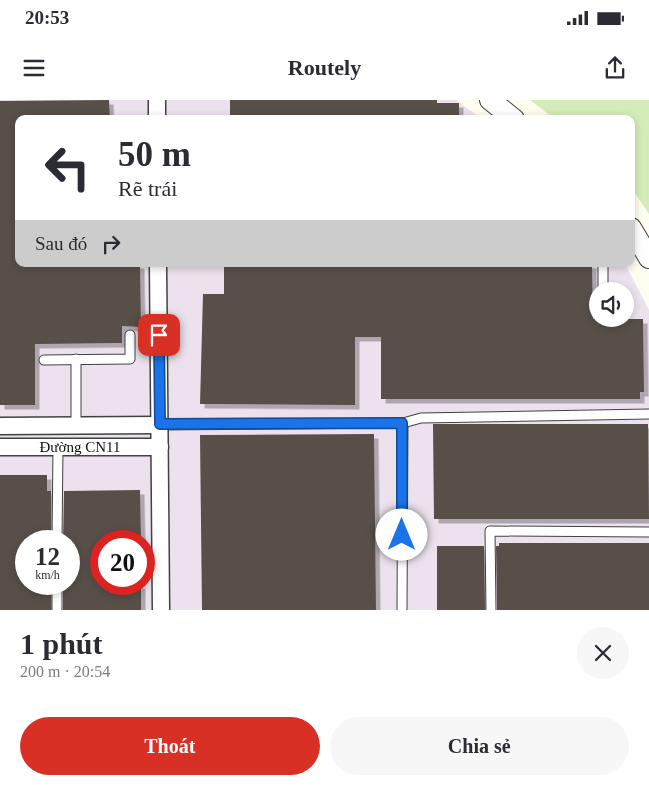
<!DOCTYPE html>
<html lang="vi">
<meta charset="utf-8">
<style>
:root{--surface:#fff;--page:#f7f7f7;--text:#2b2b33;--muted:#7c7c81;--accent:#d93025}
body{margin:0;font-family:"Times New Roman",serif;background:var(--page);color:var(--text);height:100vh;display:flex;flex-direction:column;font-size:19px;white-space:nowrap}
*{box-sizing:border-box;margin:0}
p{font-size:16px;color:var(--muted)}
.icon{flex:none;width:28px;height:28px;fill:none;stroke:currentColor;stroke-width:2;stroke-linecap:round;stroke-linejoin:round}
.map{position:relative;height:510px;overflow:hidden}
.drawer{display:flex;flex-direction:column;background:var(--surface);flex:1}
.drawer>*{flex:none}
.hud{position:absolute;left:15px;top:15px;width:620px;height:152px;border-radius:10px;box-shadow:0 2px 8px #0003;background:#fff;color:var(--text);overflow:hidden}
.controls{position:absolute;left:589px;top:182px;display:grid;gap:10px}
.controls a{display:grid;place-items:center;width:45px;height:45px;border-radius:50%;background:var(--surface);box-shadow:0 2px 8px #0003;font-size:25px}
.speed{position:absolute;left:15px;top:430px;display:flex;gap:10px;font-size:25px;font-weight:700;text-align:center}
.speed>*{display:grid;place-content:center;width:65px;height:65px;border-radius:50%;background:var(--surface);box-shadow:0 2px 8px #0003;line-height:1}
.speed small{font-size:12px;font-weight:400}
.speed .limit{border:8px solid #d22;background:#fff;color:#111}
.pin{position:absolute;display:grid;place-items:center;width:42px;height:42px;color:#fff;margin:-21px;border-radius:10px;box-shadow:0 2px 8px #0006}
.me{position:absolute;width:55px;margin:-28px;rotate:0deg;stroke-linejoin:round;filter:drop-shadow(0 0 4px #0008)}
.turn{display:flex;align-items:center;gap:18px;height:105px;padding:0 20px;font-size:22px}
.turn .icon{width:65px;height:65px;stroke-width:2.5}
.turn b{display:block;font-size:35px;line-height:42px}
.then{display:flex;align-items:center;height:48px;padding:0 20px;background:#0003;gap:10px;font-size:19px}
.round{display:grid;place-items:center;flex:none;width:52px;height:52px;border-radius:26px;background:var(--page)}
.headline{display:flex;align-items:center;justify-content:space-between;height:85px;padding:0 20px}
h1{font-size:30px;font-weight:600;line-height:38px}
.button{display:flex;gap:10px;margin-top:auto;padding:10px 20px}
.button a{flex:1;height:58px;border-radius:30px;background:var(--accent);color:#fff;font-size:20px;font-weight:600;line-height:58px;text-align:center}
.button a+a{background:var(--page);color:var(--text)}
.status{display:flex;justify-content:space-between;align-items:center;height:35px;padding:0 25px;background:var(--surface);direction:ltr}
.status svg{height:14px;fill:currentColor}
header{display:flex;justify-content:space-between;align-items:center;height:65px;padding:0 20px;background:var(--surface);font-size:22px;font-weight:600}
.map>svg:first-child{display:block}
.industrial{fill:#ece2ed;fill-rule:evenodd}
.green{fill:#d4ecb7}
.building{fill:#584f4a;filter:url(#shadow)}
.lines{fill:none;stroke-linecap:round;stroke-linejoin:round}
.service-casing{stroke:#414141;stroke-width:11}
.minor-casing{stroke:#414141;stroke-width:19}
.tertiary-casing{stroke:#414141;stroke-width:22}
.service{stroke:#fff;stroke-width:9}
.minor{stroke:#fff;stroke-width:16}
.tertiary{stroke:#fff;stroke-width:20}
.route-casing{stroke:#114b97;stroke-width:12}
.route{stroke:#1a73e8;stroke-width:9}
.labels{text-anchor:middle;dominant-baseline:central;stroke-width:5;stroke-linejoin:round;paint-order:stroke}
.street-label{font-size:15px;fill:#0e0e0e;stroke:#fff}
</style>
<div class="status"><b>20:53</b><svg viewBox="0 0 49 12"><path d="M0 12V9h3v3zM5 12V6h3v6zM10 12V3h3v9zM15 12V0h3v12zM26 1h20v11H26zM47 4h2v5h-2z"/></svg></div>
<header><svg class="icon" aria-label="menu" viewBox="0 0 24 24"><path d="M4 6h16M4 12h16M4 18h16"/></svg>Routely<svg class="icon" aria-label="share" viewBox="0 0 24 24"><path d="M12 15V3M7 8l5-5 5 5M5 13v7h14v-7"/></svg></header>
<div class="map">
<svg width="649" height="510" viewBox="0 0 649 510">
<defs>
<filter id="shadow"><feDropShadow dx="4.5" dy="4.5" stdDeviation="0" flood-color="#0004"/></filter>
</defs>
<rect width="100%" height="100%" fill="#fffcf0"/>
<path class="industrial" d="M 0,0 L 456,0 L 482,19 L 19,19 L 19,164 L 625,164 L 649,210 L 649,510 L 0,510 ZM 598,191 L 625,191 L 625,219 L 598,219 ZM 26,441 L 69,441 L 69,484 L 26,484 ZM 101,441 L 144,441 L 144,484 L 101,484 Z"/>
<path class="green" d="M 530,0 L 649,0 L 649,114 L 631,87 L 631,19 L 555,19 Z"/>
<g class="building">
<path d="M 109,0 L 110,19 L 19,19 L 19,164 L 140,164 L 141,227 L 122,226 L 122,243 L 35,244 L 35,305 L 0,305 L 0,1 Z"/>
<path d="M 230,0 L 437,0 L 437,3 L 459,3 L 459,19 L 230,18 Z"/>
<path d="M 224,164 L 592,164 L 593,219 L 643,219 L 644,292 L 640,292 L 640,299 L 381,299 L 381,237 L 355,237 L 355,305 L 200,304 L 203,194 L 224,194 Z"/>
<path d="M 433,324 L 648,324 L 649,419 L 434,419 Z"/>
<path d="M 374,334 L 376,510 L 202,510 L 200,335 Z"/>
<path d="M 0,375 L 47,375 L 47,391 L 51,391 L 51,441 L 26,441 L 26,484 L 51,484 L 51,510 L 0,510 Z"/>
<path d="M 140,390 L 141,441 L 101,441 L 101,484 L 141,484 L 141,510 L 63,510 L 63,484 L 69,484 L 69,441 L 63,441 L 64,391 Z"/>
<path d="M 499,443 L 649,443 L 649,510 L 497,510 L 496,446 L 499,446 Z"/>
<path d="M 437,446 L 484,446 L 485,510 L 437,510 Z"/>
</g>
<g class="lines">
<defs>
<g id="service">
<path d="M 603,191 L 603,164"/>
<path d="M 44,260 L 130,259 L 130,235"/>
<path d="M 403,323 L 421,318 L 649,314"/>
<path d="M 76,325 L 76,259"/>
<path d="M 159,325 L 403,323 L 402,510"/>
<path d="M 57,441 L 58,347"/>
<path d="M 57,510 L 57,484"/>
<path d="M 491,510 L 490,431 L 649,432"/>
</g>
<g id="minor">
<path d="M 157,0 L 157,19"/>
<path d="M 158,164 L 161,510"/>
<path d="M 0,326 L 159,325"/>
<path id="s1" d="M 0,347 L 160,347"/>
</g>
<g id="tertiary">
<path d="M 490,0 L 514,19"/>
<path d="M 631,128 L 649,158"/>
</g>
</defs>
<use href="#service" class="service-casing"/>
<use href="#minor" class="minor-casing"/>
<use href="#tertiary" class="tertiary-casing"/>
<use href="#service" class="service"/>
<use href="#minor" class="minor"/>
<use href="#tertiary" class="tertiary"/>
</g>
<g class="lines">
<defs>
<path id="route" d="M 159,235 L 160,324 L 402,323 L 402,435"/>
</defs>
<use href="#route" class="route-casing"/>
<use href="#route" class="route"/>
</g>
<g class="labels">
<g class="street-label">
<text stroke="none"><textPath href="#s1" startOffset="80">Đường CN11</textPath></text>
</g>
</g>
</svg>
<div class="controls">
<a><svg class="icon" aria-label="sound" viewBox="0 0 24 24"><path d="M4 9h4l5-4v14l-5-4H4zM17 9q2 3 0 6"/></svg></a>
</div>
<div class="speed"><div>12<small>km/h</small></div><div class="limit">20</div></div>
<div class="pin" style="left:159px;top:235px;background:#d93025"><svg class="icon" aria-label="arrive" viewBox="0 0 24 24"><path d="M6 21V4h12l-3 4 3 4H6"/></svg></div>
<svg class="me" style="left:402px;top:435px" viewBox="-20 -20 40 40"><circle r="19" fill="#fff"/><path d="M0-13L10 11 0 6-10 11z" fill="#1a73e8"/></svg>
<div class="hud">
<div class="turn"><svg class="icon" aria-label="left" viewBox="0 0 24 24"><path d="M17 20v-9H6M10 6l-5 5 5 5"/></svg><div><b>50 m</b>Rẽ trái</div></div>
<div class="then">Sau đó<svg class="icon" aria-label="right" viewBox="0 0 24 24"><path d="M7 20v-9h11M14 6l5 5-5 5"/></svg></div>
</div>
</div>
<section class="drawer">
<div class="headline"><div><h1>1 phút</h1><p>200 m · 20:54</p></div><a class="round"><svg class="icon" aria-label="close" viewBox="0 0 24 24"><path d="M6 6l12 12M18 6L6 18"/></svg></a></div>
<div class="button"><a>Thoát</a><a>Chia sẻ</a></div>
</section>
